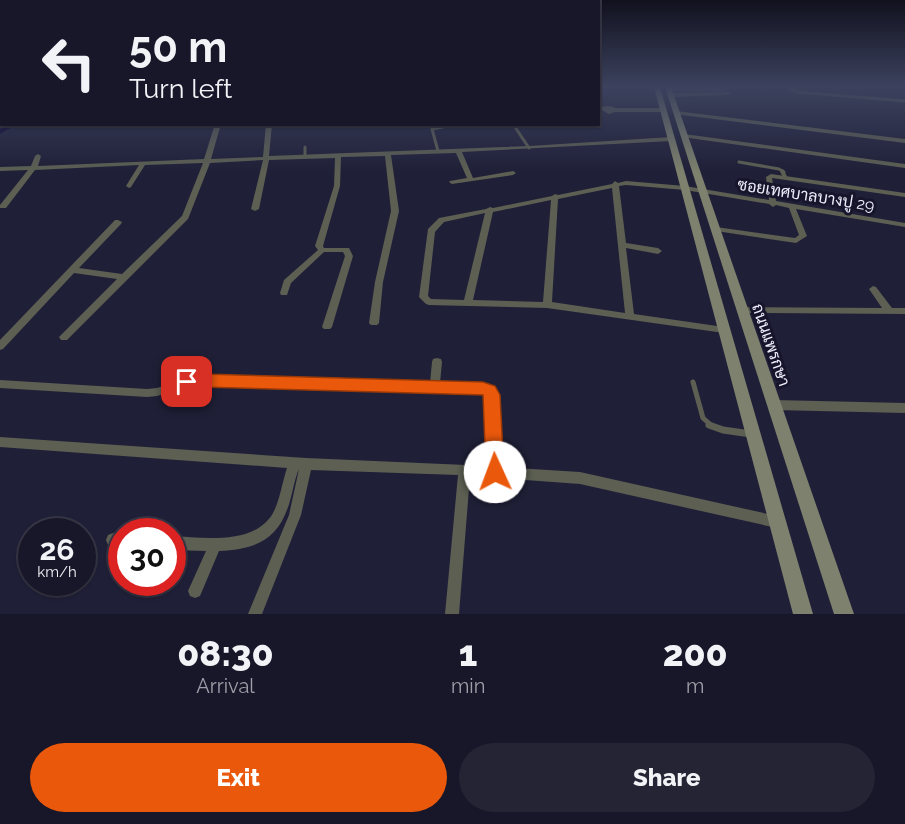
<!DOCTYPE html>
<meta charset="utf-8">
<style>
:root{--surface:#171729;--page:#242435;--text:#f1f3f6;--muted:#9e9fa8;--line:#363646;--accent:#ea580c}
body{margin:0;font-family:Raleway,Sarabun,sans-serif;background:var(--page);color:var(--text);height:100vh;display:flex;flex-direction:column;font-size:22px;white-space:nowrap}
*{box-sizing:border-box;margin:0}
p{font-size:20px;color:var(--muted)}
.icon{flex:none;width:33px;height:33px;fill:none;stroke:currentColor;stroke-width:2;stroke-linecap:round;stroke-linejoin:round}
.map{position:relative;height:614px;overflow:hidden}
.drawer{display:flex;flex-direction:column;background:var(--surface);flex:1}
.drawer>*{flex:none}
.top-card{position:absolute;left:0px;top:0px;width:600px;height:126px;box-shadow:0 2px 4px #0004,0 0 0 2px var(--line);background:#171729;color:var(--text);overflow:hidden}
.speed{position:absolute;left:18px;top:518px;display:flex;gap:12px;font-size:30px;font-weight:700;text-align:center}
.speed>*{display:grid;place-content:center;width:78px;height:78px;border-radius:50%;background:var(--surface);box-shadow:0 2px 4px #0004,0 0 0 2px var(--line);line-height:1}
.speed small{font-size:15px;font-weight:400}
.speed .limit{border:9px solid #d22;background:#fff;color:#111}
.pin{position:absolute;display:grid;place-items:center;width:51px;height:51px;color:#fff;margin:-26px;border-radius:12px;box-shadow:0 3px 9px #0006}
.me{position:absolute;width:66px;margin:-33px;rotate:358deg;stroke-linejoin:round;filter:drop-shadow(0 0 4px #0008)}
.turn{display:flex;align-items:center;gap:21px;height:126px;padding:0 30px;font-size:27px}
.turn .icon{width:78px;height:78px;stroke-width:2.5}
.turn b{display:block;font-size:42px;line-height:51px}
.eta{display:flex;justify-content:space-evenly;align-items:center;height:102px;text-align:center}
.eta b{font-size:36px;font-weight:800;line-height:42px}
.action{display:flex;gap:12px;margin-top:auto;padding:12px 30px}
.action a{flex:1;height:69px;border-radius:36px;background:var(--accent);color:#fff;font-size:24px;font-weight:800;line-height:69px;text-align:center}
.action a+a{background:var(--page);color:var(--text)}
.map>svg:first-child{display:block}
.lines{fill:none;stroke-linecap:round;stroke-linejoin:round}
.canal{fill:#0b0030;fill-rule:evenodd}
.lane-far3{stroke:#5c5f52;stroke-width:3}
.lane-far2{stroke:#5c5f52;stroke-width:4}
.lane-far1{stroke:#5c5f52;stroke-width:5}
.lane{stroke:#5c5f52;stroke-width:7}
.street{fill:#5c5f52;fill-rule:evenodd}
.secondary{fill:#7d816d;fill-rule:evenodd}
.route{fill:#ea580c;stroke:#983908;stroke-width:1.5}
.labels{text-anchor:middle;dominant-baseline:central;stroke-width:6;stroke-linejoin:round;paint-order:stroke}
.street-label{font-size:16px;fill:#eeeffc;stroke:#16152c}
</style>
<div class="map">
<svg width="905" height="614" viewBox="0 0 905 614">
<rect width="100%" height="100%" fill="#1f1f37"/>
<g class="lines">
<path class="canal" d="M 8,124 L 17,124 L 0,134 L 0,129 Z"/>
<g class="lane-far3">
<path d="M 788,87 L 796,92 L 905,101"/>
<path d="M 668,89 L 725,90 L 727,87"/>
<path d="M 513,124 L 529,148"/>
<path d="M 305,147 L 305,157"/>
<path d="M 438,151 L 432,129 L 447,126"/>
<path d="M 739,162 L 779,169 L 784,172"/>
</g>
<path class="lane-far2" d="M 782,171 L 785,177"/>
<path class="lane-far1" d="M 693,382 L 703,418 L 712,426"/>
<path class="lane" d="M 709,425 L 723,430 L 751,434"/>
<g class="street">
<path d="M 730,92 L 730,94 L 728,95 L 670,97 L 667,95 L 670,93 Z"/>
<rect x="0" y="95" width="2" height="4"/>
<path d="M 610,106 L 616,108 L 663,108 L 666,110 L 663,112 L 615,112 L 609,114 L 602,110 L 598,111 L 598,107 Z"/>
<path d="M 676,111 L 905,139 L 905,143 L 674,114 L 674,112 Z"/>
<path d="M 215,124 L 221,124 L 211,159 L 263,157 L 266,124 L 272,124 L 269,156 L 529,146 L 671,137 L 674,139 L 671,141 L 462,152 L 473,178 L 513,171 L 516,173 L 513,175 L 452,184 L 449,182 L 450,181 L 467,178 L 456,153 L 391,155 L 399,211 L 383,282 L 379,323 L 377,325 L 371,325 L 369,323 L 375,282 L 391,211 L 385,156 L 341,157 L 340,186 L 323,246 L 324,248 L 349,248 L 353,256 L 332,327 L 330,329 L 324,329 L 322,327 L 345,256 L 343,252 L 324,252 L 291,283 L 287,295 L 281,295 L 280,293 L 284,280 L 318,250 L 315,246 L 334,186 L 335,158 L 269,160 L 259,209 L 255,211 L 251,209 L 263,160 L 210,163 L 188,219 L 67,340 L 61,340 L 59,337 L 117,279 L 74,273 L 3,349 L 0,350 L 0,340 L 115,220 L 118,220 L 122,222 L 121,224 L 79,268 L 122,274 L 182,216 L 203,163 L 145,165 L 131,187 L 129,188 L 126,186 L 139,165 L 35,170 L 6,208 L 0,208 L 0,205 L 28,170 L 0,171 L 0,167 L 31,166 L 35,156 L 38,154 L 41,156 L 38,166 L 204,159 Z"/>
<path d="M 684,134 L 905,164 L 905,168 L 682,137 L 682,135 Z"/>
<path d="M 771,174 L 905,193 L 905,197 L 772,178 L 776,201 L 905,223 L 905,227 L 796,209 L 807,236 L 796,243 L 716,231 L 712,229 L 716,227 L 795,238 L 799,235 L 789,208 L 776,205 L 773,207 L 769,204 L 685,190 L 626,185 L 619,186 L 626,243 L 658,248 L 662,251 L 658,254 L 626,248 L 634,314 L 724,327 L 727,328 L 729,330 L 727,332 L 724,333 L 547,308 L 429,305 L 426,304 L 419,297 L 428,229 L 439,218 L 486,209 L 490,207 L 493,208 L 552,196 L 555,194 L 558,195 L 612,184 L 615,181 L 618,183 L 626,181 L 685,186 L 769,200 L 766,177 ZM 612,188 L 625,313 L 552,302 L 558,199 ZM 551,200 L 543,302 L 473,300 L 493,212 ZM 485,213 L 464,300 L 431,299 L 428,296 L 435,232 L 444,222 Z"/>
<path d="M 873,286 L 876,287 L 892,308 L 905,308 L 905,314 L 742,313 L 737,310 L 742,307 L 882,308 L 869,289 Z"/>
<path d="M 437,358 L 441,359 L 442,362 L 440,383 C 453,384 480,381 491,387 C 495,389 495,391 497,395 L 501,467 L 580,472 L 777,516 L 782,517 L 783,522 L 782,527 L 777,528 L 580,484 L 470,476 L 459,614 L 445,614 L 458,475 L 311,470 L 301,515 L 262,614 L 248,614 L 289,515 L 299,469 C 295,478 293,490 290,501 C 279,539 258,549 219,551 L 200,596 L 195,598 L 190,596 L 188,591 L 206,551 L 172,550 L 172,536 C 204,538 255,545 273,513 C 280,500 282,483 287,468 L 0,447 L 0,437 L 306,458 L 489,466 L 487,396 L 483,393 L 196,384 L 157,396 L 147,397 L 0,388 L 0,380 L 147,389 L 157,388 L 196,376 L 430,383 L 432,362 L 433,359 Z"/>
<path d="M 774,400 L 905,403 L 905,413 L 774,410 L 770,408 L 769,405 L 770,402 Z"/>
<path d="M 113,533 L 122,534 L 122,548 L 108,545 L 106,540 L 108,535 Z"/>
</g>
<g class="secondary">
<path d="M 654,87 L 660,87 L 813,614 L 793,614 Z"/>
<path d="M 665,87 L 671,87 L 854,614 L 834,614 Z"/>
</g>
</g>
<linearGradient id="sky" x2="0" y2="1"><stop stop-color="#11111e"/><stop offset="0.5" stop-color="#3c425e"/><stop offset="1" stop-color="#3c425e" stop-opacity="0"/></linearGradient>
<rect width="905" height="173" fill="url(#sky)"/>
<path class="route" d="M 203,374 L 483,382 L 495,386 L 500,395 L 504,472 L 501,478 L 495,481 L 488,478 L 486,472 L 483,395 L 203,387 L 187,389 L 181,387 L 179,382 L 181,378 Z"/>
<g class="labels">
<g class="street-label">
<text transform="translate(806 195) rotate(9)">ซอยเทศบาลบางปู 29</text>
<text transform="translate(771 345) rotate(71)">ถนนแพรกษา</text>
</g>
</g>
</svg>
<div class="speed"><div>26<small>km/h</small></div><div class="limit">30</div></div>
<div class="pin" style="left:187px;top:382px;background:#d93025"><svg class="icon" aria-label="arrive" viewBox="0 0 24 24"><path d="M6 21V4h12l-3 4 3 4H6"/></svg></div>
<svg class="me" style="left:495px;top:472px" viewBox="-20 -20 40 40"><circle r="19" fill="#fff"/><path d="M0-13L10 11 0 6-10 11z" fill="#ea580c"/></svg>
<div class="top-card">
<div class="turn"><svg class="icon" aria-label="left" viewBox="0 0 24 24"><path d="M17 20v-9H6M10 6l-5 5 5 5"/></svg><div><b>50 m</b>Turn left</div></div>
</div>
</div>
<section class="drawer">
<div class="eta">
<div><b>08:30</b><p>Arrival</p></div>
<div><b>1</b><p>min</p></div>
<div><b>200</b><p>m</p></div>
</div>
<div class="action"><a>Exit</a><a>Share</a></div>
</section>
